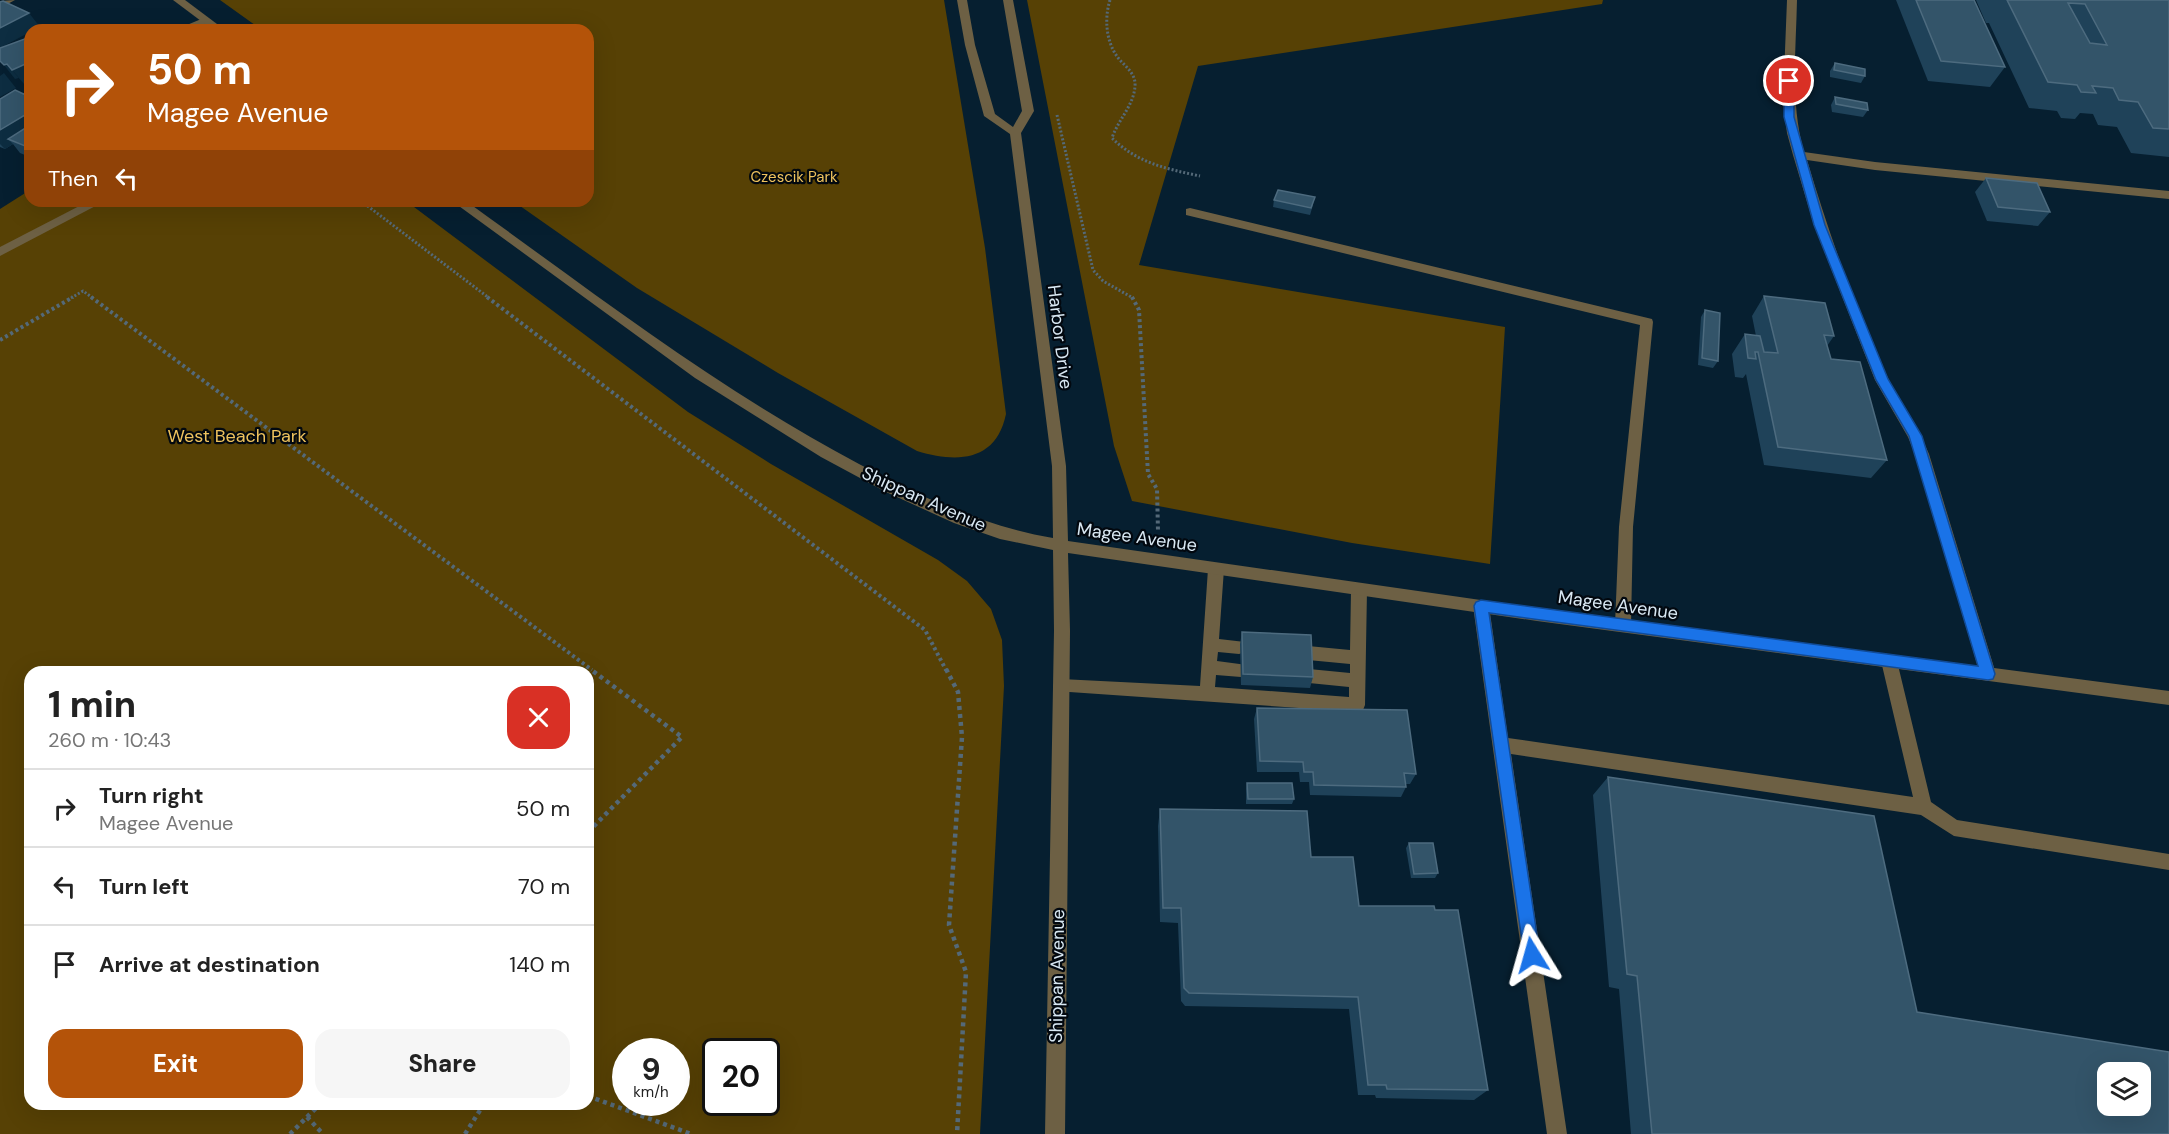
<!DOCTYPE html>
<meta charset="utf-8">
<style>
:root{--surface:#fff;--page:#f6f6f6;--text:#222;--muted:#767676;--line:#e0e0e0;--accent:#b45309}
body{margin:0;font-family:"DM Sans",sans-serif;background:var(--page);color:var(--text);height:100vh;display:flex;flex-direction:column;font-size:22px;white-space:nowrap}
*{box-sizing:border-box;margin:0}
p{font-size:20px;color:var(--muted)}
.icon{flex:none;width:33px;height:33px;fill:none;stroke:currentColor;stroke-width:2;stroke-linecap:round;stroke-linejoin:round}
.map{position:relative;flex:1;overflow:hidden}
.details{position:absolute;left:24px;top:666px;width:570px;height:444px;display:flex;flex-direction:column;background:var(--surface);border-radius:18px;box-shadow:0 6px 24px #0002}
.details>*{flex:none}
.hud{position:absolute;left:24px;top:24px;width:570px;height:183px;border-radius:18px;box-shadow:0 6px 24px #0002;background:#b45309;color:#fff;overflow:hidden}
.buttons{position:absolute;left:2097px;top:1062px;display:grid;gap:12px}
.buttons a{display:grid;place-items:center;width:54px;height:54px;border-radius:12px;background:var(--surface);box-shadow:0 6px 24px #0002;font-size:30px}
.speed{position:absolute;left:612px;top:1038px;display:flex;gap:12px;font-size:30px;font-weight:700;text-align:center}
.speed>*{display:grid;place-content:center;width:78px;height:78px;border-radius:50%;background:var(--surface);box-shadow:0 6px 24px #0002;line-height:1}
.speed small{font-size:15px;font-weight:400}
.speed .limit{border:3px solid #111;border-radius:9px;background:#fff;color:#111}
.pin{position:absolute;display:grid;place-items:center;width:51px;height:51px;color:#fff;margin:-26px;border:3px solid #fff;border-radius:50%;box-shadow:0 2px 6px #0007}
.me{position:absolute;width:66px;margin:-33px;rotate:352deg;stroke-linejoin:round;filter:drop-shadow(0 0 4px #0008)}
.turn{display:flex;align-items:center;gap:21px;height:126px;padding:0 24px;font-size:27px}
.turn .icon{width:78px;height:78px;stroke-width:2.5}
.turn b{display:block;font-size:42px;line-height:51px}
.then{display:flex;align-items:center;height:57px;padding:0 24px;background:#0003;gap:12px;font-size:22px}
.round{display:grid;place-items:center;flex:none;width:63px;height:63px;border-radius:18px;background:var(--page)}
.headline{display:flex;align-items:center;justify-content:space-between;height:102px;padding:0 24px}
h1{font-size:36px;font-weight:800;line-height:45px}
.primary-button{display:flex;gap:12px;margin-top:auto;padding:12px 24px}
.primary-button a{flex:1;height:69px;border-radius:18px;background:var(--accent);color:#fff;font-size:24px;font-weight:800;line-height:69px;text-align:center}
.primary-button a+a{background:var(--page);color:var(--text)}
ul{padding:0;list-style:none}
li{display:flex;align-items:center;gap:18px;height:78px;padding:0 24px;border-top:2px solid var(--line)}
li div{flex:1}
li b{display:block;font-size:22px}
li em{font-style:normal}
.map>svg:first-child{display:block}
.green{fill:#574105;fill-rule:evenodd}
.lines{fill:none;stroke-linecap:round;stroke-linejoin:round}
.path-far2{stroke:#546978;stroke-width:3;stroke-dasharray:2 2;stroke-linecap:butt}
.path-far1{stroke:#546978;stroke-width:4;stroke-dasharray:3 3;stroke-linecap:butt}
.path{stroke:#546978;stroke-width:4.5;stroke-dasharray:4 4;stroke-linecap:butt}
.service{fill:#6d6044;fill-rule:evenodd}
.minor{fill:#6d6044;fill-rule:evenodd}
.wall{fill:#1f4259}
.shaded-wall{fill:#0d2d41}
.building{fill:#335469;stroke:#4d6b7f;stroke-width:1.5;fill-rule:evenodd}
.route{fill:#1a73e8;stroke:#114b97;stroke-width:1.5}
.labels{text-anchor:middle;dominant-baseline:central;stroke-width:4.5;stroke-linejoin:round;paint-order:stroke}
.far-park-label{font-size:15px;fill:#efc35e;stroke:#02080f}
.street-label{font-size:18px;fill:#d9e8f3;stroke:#02080f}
.park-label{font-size:18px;fill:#efc35e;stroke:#02080f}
</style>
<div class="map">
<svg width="2169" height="1134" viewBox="0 0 2169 1134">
<rect width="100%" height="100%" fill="#061f30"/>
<g class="green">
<path d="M 220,0 L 944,0 L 985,248 L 1006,414 C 996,462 957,463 917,451 L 778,373 L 637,288 L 513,201 L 588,201 L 588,30 L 262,30 Z"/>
<path d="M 1027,0 L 1603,0 L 1602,4 L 1198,66 L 1139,265 L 1505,327 L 1490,564 L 1352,543 L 1132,501 L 1114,446 Z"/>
<path d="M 30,190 L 30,201 L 406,201 L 688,412 L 771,464 L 938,560 L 967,581 L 991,609 L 1002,640 L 1004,686 L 980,1134 L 0,1134 L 0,209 ZM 30,672 L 588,672 L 588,1104 L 30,1104 ZM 626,1052 L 676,1052 L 676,1102 L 626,1102 ZM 716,1052 L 766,1052 L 766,1102 L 716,1102 Z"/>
</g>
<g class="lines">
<g class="path-far2">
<path d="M 1110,0 C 1104,19 1106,43 1119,59 C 1126,67 1136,74 1135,86 C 1134,105 1118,120 1112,138 C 1137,163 1167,169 1200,176"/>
<path d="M 1057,115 L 1093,270 L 1103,281 L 1133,298"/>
<path d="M 361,201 L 489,298"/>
<path d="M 71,298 L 83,291 L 93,298"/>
</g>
<g class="path-far1">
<path d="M 91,297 L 592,670"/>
<path d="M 487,297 L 925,630 L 946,670"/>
<path d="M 1132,297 L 1139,310 L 1148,474 L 1157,489 L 1158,531"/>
<path d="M 0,340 L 73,297"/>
</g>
<g class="path">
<path d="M 946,669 L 958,692 L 962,737 L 949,925 L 966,972 L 957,1134"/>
<path d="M 588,832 L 682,737 L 590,669"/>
<path d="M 588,1096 L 691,1134"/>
<path d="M 307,1117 L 323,1134"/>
<path d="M 290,1134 L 320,1104"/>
<path d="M 465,1134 L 484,1104"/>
</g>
<g class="service">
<path d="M 15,0 L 0,8 L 0,1 Z"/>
<path d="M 1787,0 L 1797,0 C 1796,51 1790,103 1804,152 L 1875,162 L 2169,191 L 2169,199 L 1875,170 L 1807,160 C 1829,234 1855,308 1888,378 C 1900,404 1918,427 1929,454 L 1996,674 L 1994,679 L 1988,681 L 1982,679 L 1980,674 L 1915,454 L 1908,437 L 1875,380 L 1814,225 L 1793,155 L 1787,133 L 1783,101 Z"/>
<path d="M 206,17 L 211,20 L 210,22 L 189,30 L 175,30 Z"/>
<path d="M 30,90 L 30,97 L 0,111 L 0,104 Z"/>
<path d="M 89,201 L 105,201 L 0,256 L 0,247 Z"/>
<path d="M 1190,208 L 1652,319 L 1653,322 L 1633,527 L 1631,625 L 1628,630 L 1623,632 L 1618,630 L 1615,625 L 1619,527 L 1640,325 L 1186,215 L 1186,209 Z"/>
<path d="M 1216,563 L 1221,565 L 1224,569 L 1219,639 L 1245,642 L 1247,647 L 1245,652 L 1239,654 L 1218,652 L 1217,661 L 1247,665 L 1249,670 L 1247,675 L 1241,677 L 1216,675 L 1215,687 L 1349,697 L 1349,687 L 1309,683 L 1303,681 L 1301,676 L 1303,671 L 1309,669 L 1350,673 L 1350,664 L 1308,660 L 1302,658 L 1300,653 L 1302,648 L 1308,646 L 1350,650 L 1351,590 L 1354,585 L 1359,584 L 1364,585 L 1367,590 L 1365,705 L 1363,710 L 1357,712 L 1055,691 L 1053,686 L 1055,681 L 1061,679 L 1200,686 L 1208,569 L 1211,565 Z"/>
<path d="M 1481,600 L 1486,601 L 1489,606 L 1508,738 L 1913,797 L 1881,661 L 1883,656 L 1889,654 L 1895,656 L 1897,661 L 1931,802 L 1957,820 L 2169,854 L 2169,870 L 1954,836 L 1921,815 L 1511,754 L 1567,1134 L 1547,1134 L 1473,606 L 1476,601 Z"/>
</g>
<g class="minor">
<path d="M 173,0 L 185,0 L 225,30 L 213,30 Z"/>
<path d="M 957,0 L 967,0 L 975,45 L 995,114 L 1013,127 L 1022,111 L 1003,0 L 1013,0 L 1034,111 L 1021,133 L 1066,466 L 1068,541 L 1537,608 L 2169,691 L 2169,705 L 1537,621 L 1068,553 L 1070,631 L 1065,1134 L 1045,1134 L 1054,631 L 1053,550 L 1000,539 L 954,523 L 886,492 L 821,457 L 695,378 L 452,201 L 466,201 C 594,293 719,390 859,464 C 921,497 983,526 1053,538 L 1052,466 L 1010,134 L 984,116 L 965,45 Z"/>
</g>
</g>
<g class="wall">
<path d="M 1896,0 L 1974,0 L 2005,67 L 1990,87 L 1928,81 Z"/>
<path d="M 1976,0 L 2169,0 L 2169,157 L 2131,153 L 2117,127 L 2098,125 L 2093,114 L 2080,113 L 2075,119 L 2061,118 L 2057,111 L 2029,108 L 1989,23 L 1986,23 Z"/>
<path d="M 1835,63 L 1865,76 L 1861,83 L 1830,77 L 1830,71 Z"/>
<path d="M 30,97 L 30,157 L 20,153 L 13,144 L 5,149 L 0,147 L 0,99 Z"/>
<path d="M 1835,97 L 1868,110 L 1863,117 L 1832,112 L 1831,105 Z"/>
<path d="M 1986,178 L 2050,212 L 2038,226 L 1987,221 L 1975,192 Z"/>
<path d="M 1274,200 L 1313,205 L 1310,215 L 1273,207 Z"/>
<path d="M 1764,296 L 1834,336 L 1827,346 L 1831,359 L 1887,460 L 1871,478 L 1764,465 L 1746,374 L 1743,378 L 1735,377 L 1732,354 L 1745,334 L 1756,336 L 1752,316 Z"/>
<path d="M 1705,310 L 1718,361 L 1713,368 L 1698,365 L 1701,317 Z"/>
<path d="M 1242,632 L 1313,677 L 1310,688 L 1241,685 L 1240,644 Z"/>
<path d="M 1257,708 L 1416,774 L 1410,784 L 1406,784 L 1406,787 L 1401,797 L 1310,795 L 1309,782 L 1300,782 L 1299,772 L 1257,772 L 1254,719 Z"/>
<path d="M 1608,777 L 1917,1012 L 2169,1134 L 1631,1134 L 1619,989 L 1609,987 L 1593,795 Z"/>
<path d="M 1247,783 L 1294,799 L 1292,804 L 1246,804 L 1246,788 Z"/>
<path d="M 1160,809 L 1311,857 L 1359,906 L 1488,1090 L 1474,1100 L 1376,1098 L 1375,1095 L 1358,1095 L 1349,1009 L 1185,1006 L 1181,1001 L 1178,923 L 1160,922 L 1158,826 Z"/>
<path d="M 1409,843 L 1438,873 L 1435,878 L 1411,878 L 1406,848 Z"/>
</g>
<g class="shaded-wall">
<path d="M 29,13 L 40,27 L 34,30 L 30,30 L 30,32 L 0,48 L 0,28 Z"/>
<path d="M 30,62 L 30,81 L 24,84 L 12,70 Z"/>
<path d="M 7,64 L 19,78 L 15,79 L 4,65 Z"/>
<path d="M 4,73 L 16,88 L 0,97 L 0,76 Z"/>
<path d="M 30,112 L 30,133 L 8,139 L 13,144 L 5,149 L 0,144 L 0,130 Z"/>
</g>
<g class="building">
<path d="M 1916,0 L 1974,0 L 2005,67 L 1941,61 Z"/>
<path d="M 2007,0 L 2169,0 L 2169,129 L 2153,128 L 2138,102 L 2119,100 L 2113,88 L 2092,86 L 2096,93 L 2081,92 L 2077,85 L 2048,82 ZM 2068,3 L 2085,4 L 2107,45 L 2090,43 Z"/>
<path d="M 3,1 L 29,13 L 0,28 L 0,2 Z"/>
<path d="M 30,37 L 30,62 L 12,70 L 7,64 L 4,65 L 0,61 L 0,48 Z"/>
<path d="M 1835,63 L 1865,69 L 1865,76 L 1834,70 Z"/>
<path d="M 15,90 L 30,97 L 30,112 L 0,130 L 0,99 Z"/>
<path d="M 1835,97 L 1867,103 L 1868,110 L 1836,104 Z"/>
<path d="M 30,125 L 30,148 L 8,139 Z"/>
<path d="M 1986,178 L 2037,183 L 2050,212 L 1998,207 Z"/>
<path d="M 1278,190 L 1315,197 L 1311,208 L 1274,200 Z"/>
<path d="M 1764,296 L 1825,303 L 1834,336 L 1824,335 L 1831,359 L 1860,362 L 1887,460 L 1778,447 L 1758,352 L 1755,352 L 1756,359 L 1748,358 L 1745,334 L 1760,336 L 1764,352 L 1778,353 Z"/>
<path d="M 1705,310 L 1720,313 L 1718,361 L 1702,358 Z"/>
<path d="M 1242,632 L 1311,635 L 1313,677 L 1243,674 Z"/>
<path d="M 1257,708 L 1407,710 L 1416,774 L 1404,773 L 1406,787 L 1314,785 L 1313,772 L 1304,772 L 1303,762 L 1260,761 Z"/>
<path d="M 1608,777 L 1874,816 L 1917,1012 L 2169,1052 L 2169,1134 L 1652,1134 L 1637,976 L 1627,974 ZM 2108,1072 L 2140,1072 L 2140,1106 L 2108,1106 Z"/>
<path d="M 1247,783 L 1292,783 L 1294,799 L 1248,799 Z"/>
<path d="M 1160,809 L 1307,811 L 1311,857 L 1353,857 L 1359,906 L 1434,906 L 1435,910 L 1458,910 L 1488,1090 L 1387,1089 L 1386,1085 L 1368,1085 L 1358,997 L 1189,993 L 1184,988 L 1181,908 L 1163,908 Z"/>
<path d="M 1409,843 L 1433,843 L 1438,873 L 1414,874 Z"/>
</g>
<path class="route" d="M 1789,78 L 1794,81 L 1794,117 L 1825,225 L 1888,379 L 1922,436 L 1995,674 L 1993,679 L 1988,680 L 1489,613 L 1540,955 L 1538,960 L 1532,963 L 1526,960 L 1524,955 L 1474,606 L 1476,602 L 1481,600 L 1978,666 L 1909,436 L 1876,380 L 1814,225 L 1784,117 L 1784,81 Z"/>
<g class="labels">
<g class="far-park-label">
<text x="794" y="177">Czescik Park</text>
</g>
<g class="street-label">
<text transform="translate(1060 337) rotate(83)">Harbor Drive</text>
<text transform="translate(924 499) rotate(24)">Shippan Avenue</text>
<text transform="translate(1137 537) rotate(8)">Magee Avenue</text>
<text transform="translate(1618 605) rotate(8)">Magee Avenue</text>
<text transform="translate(1057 976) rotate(-89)">Shippan Avenue</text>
</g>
<g class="park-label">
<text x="237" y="436">West Beach Park</text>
</g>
</g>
</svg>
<div class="buttons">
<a><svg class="icon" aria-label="layers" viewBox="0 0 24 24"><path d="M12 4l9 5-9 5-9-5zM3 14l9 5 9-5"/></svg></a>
</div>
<div class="speed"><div>9<small>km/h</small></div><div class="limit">20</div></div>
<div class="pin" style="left:1789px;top:81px;background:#d93025"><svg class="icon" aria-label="arrive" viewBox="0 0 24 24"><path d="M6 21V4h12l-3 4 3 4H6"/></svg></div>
<svg class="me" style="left:1532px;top:955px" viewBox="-20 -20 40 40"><path d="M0-17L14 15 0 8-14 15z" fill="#1a73e8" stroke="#fff" stroke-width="4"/></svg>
<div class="hud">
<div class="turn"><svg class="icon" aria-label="right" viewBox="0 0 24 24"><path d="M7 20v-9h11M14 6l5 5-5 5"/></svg><div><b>50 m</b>Magee Avenue</div></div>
<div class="then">Then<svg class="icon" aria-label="left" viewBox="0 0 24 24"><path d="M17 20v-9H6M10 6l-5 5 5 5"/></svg></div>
</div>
<section class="details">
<div class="headline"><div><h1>1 min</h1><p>260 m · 10:43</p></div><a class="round" style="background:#d93025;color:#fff"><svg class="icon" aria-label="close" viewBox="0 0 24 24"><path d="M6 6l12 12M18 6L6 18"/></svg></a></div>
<ul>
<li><svg class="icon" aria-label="right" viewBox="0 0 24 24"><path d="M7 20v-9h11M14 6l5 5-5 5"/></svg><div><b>Turn right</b><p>Magee Avenue</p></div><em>50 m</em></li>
<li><svg class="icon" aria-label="left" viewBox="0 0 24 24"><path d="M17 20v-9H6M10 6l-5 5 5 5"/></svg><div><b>Turn left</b></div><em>70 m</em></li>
<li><svg class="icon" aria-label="arrive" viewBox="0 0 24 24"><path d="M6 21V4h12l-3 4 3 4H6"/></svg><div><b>Arrive at destination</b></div><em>140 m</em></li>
</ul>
<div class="primary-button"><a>Exit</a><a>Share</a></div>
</section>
</div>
